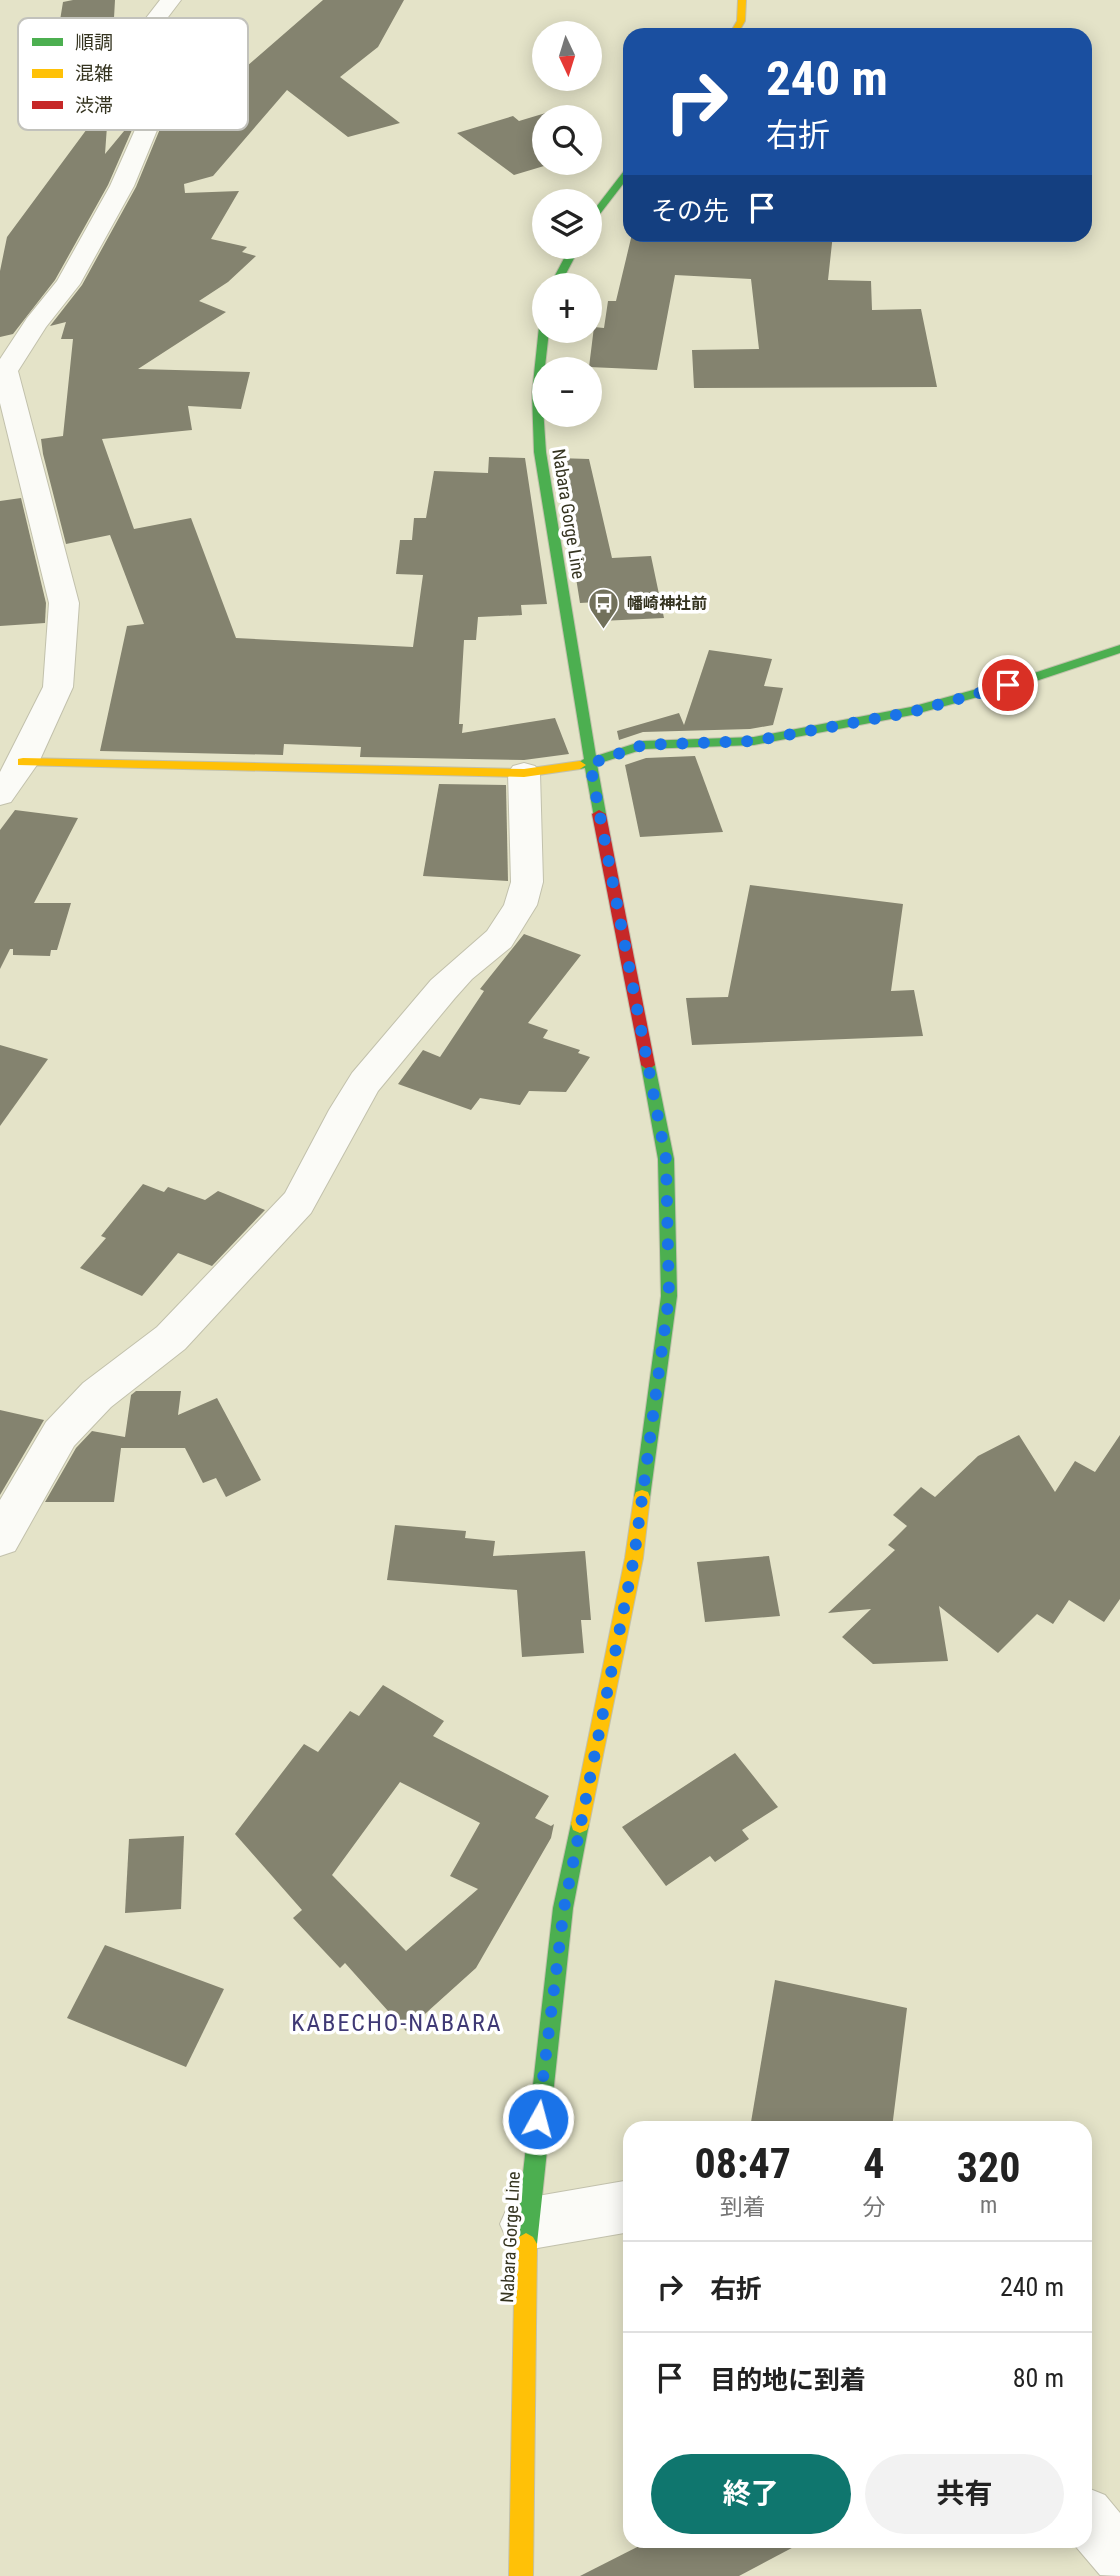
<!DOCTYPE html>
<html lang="ja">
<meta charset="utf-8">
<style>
:root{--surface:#fff;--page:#f2f2f2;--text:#222;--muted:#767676;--line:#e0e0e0;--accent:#0f766e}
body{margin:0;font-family:"Roboto Condensed","Noto Sans JP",sans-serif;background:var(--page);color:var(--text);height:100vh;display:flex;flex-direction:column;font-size:26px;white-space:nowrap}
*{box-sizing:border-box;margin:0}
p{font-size:23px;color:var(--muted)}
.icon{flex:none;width:38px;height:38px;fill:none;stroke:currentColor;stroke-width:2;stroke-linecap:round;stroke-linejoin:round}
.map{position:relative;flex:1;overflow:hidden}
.drawer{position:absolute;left:623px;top:2121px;width:469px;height:427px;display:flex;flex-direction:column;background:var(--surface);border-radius:21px;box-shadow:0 4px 18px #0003}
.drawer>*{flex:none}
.top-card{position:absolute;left:623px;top:28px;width:469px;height:214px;border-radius:21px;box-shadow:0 4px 18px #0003;background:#1a4fa0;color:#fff;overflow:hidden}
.needle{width:46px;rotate:176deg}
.tools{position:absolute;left:532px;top:21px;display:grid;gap:14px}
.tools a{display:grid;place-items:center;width:70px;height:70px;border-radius:50%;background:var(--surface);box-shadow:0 4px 18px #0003;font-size:35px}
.pin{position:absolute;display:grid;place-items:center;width:60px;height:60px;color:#fff;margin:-30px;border:4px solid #fff;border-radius:50%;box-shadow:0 2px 7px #0007}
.me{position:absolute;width:77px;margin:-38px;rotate:7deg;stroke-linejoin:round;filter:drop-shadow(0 0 5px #0008)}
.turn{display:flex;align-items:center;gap:24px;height:147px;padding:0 28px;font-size:32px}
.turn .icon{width:91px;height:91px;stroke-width:2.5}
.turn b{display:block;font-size:49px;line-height:60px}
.then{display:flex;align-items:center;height:66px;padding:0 28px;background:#0003;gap:14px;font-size:26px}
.eta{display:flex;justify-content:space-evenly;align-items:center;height:119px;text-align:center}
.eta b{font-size:42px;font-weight:700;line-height:49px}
.primary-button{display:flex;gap:14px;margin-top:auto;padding:14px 28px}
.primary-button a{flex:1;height:80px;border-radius:42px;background:var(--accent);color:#fff;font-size:28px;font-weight:700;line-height:80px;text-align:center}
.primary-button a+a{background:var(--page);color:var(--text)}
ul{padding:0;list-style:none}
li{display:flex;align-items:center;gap:21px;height:91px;padding:0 28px;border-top:2px solid var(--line)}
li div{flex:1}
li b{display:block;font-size:26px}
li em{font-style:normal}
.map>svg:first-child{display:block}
.building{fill:#84836f;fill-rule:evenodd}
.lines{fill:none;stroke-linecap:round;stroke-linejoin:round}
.street-casing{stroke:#c2c1ac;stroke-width:2}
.fast-casing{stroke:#c2c1ac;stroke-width:2}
.slow-casing{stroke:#c2c1ac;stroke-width:2}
.jam-casing{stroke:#c2c1ac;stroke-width:2}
.street{fill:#fbfbf7;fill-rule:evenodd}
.fast{fill:#4caf50;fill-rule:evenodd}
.slow{fill:#ffc107;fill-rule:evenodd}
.jam{fill:#c62828;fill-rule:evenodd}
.route{stroke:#1a73e8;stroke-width:12;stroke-dasharray:0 21.6}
.labels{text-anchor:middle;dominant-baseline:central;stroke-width:7;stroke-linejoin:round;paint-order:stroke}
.far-poi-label{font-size:16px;font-weight:bold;fill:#353420;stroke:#fff;text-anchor:start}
.street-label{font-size:18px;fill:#353420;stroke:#fff}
.near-quarter-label{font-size:24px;letter-spacing:2px;fill:#3f3975;stroke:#fff}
.key{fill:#fff;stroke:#c2c2bc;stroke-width:2}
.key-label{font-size:19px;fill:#353420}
</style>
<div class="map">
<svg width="1120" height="2576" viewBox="0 0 1120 2576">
<rect width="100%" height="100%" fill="#e4e3c8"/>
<g class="building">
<path d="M 73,0 L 115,0 L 113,36 L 77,67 L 111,70 L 105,154 L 134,119 L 135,123 L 108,185 L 55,280 L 13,334 L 0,337 L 0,271 L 7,237 L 101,110 L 44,118 L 63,2 Z"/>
<path d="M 323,0 L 404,0 L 378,47 L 340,77 L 400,123 L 348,137 L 287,90 L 213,176 L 184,184 L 185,193 L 239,191 L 211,239 L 247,247 L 242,252 L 256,256 L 228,282 L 199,301 L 226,312 L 138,369 L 250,372 L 241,409 L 188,406 L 192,430 L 102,439 L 134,529 L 191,518 L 236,638 L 413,647 L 423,575 L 396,574 L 400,540 L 412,540 L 414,518 L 426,518 L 434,471 L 488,473 L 489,457 L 525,458 L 547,604 L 521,605 L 522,615 L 478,617 L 476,640 L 464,640 L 459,724 L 463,724 L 462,733 L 555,718 L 569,754 L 524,760 L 360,757 L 361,747 L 284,744 L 283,755 L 100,751 L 127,626 L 144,624 L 110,535 L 66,544 L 43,454 L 41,439 L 63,436 L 73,339 L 61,339 L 66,322 L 50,326 L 82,285 L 136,187 L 162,124 L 152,96 L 168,76 L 226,82 L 232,79 Z"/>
<path d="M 549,112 L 556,117 L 544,117 L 544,163 L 554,163 L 514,175 L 457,133 L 513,116 L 519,121 Z"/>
<path d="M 632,234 L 833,234 L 828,280 L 871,281 L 872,310 L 921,309 L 937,387 L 694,388 L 692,350 L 759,349 L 751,279 L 675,275 L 657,370 L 589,367 L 594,327 L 604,328 L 608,301 L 616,301 Z"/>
<path d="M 557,458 L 589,459 L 612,558 L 651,556 L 664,618 L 601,621 L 597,602 L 580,603 Z"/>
<path d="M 21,498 L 46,603 L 45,623 L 0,626 L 0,501 Z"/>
<path d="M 709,650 L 772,659 L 764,686 L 783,688 L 773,725 L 750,729 L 643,732 L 619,740 L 617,731 L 679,713 L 684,725 Z"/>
<path d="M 695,756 L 723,832 L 640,837 L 625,765 L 646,758 Z"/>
<path d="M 439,784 L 506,785 L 508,881 L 423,876 Z"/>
<path d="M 15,810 L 78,818 L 34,903 L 71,903 L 57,950 L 51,950 L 50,956 L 13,955 L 13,949 L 10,949 L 0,969 L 0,830 Z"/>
<path d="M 750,885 L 903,904 L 891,991 L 914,990 L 923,1036 L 692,1045 L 686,998 L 728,997 Z"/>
<path d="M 524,934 L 581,955 L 528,1023 L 548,1030 L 543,1038 L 580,1050 L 578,1053 L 590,1057 L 566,1092 L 529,1091 L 520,1105 L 480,1098 L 471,1110 L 398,1084 L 423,1050 L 440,1057 L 484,991 L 480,989 Z"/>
<path d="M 0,1045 L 48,1059 L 0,1126 Z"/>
<path d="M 143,1184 L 164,1192 L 168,1187 L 205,1200 L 218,1191 L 265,1210 L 212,1266 L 178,1253 L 142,1296 L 80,1268 L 106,1238 L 101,1236 Z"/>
<path d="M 136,1391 L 181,1391 L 178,1415 L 217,1398 L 261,1480 L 226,1497 L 216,1478 L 203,1483 L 185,1448 L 121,1448 L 114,1502 L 45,1502 L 76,1448 L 92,1431 L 125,1437 L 131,1395 Z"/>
<path d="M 0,1410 L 44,1420 L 0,1495 Z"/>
<path d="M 1019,1435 L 1055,1492 L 1075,1461 L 1095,1472 L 1120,1435 L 1120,1599 L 1104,1622 L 1069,1600 L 1053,1624 L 1037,1614 L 998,1653 L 939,1606 L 948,1661 L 873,1664 L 842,1637 L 871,1609 L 828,1613 L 895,1550 L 888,1545 L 907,1526 L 893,1515 L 921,1487 L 935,1497 L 978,1456 Z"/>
<path d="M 395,1525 L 466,1531 L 465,1538 L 495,1541 L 493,1556 L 585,1551 L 591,1620 L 581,1620 L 584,1653 L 522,1657 L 517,1590 L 387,1580 Z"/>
<path d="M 769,1556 L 780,1616 L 705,1622 L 697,1562 Z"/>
<path d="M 383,1685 L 444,1721 L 433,1736 L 549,1796 L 535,1818 L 551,1826 L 554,1824 L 551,1838 L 476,1968 L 406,2031 L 345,1963 L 340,1968 L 293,1918 L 302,1910 L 235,1834 L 304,1744 L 318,1752 L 350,1711 L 359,1716 ZM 400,1782 L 480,1823 L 450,1876 L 478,1889 L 406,1951 L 332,1875 Z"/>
<path d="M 735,1753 L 778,1807 L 742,1830 L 749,1839 L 715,1862 L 710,1856 L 666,1886 L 622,1827 Z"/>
<path d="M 184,1836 L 181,1909 L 125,1913 L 129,1839 Z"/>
<path d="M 105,1945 L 224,1989 L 186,2067 L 67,2018 Z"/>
<path d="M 775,1980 L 907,2008 L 892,2128 L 750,2128 Z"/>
<path d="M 649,2541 L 805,2541 L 739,2576 L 580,2576 Z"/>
</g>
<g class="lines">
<defs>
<g id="street">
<path d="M 160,0 L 181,0 L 140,54 L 143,80 L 160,123 L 134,186 L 80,284 L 46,327 L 18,371 L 79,603 L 73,687 L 39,762 L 11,802 L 0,805 L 0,772 L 43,687 L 49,603 L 0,403 L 0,359 L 27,318 L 57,281 L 110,186 L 138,123 L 121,80 L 118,54 Z"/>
<path d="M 524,763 L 535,766 L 540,773 L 543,882 L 537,905 L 511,947 L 472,979 L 455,998 L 378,1091 L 311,1213 L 185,1349 L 111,1407 L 74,1446 L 15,1551 L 0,1556 L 0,1500 L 46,1422 L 83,1383 L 157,1327 L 285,1193 L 329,1110 L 352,1073 L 431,980 L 487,931 L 504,905 L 511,882 L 508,773 L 513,766 Z"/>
<path d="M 630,2180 L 630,2232 L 526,2250 L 508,2242 L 500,2224 L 508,2206 L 526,2198 Z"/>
<path d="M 1085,2487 L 1105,2495 L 1120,2513 L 1120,2576 L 1100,2575 L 1071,2541 L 1085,2541 Z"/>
</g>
<g id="fast">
<path d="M 630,166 L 630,175 L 593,223 L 590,224 L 590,215 L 627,167 Z"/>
<path d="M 570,247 L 580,247 L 560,285 L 550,285 Z"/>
<path d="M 544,324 L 544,331 L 549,331 L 542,393 L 546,452 L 596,756 L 643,741 L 754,737 L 911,707 L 1028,675 L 1120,645 L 1120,653 L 1036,681 L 912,715 L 754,745 L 644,749 L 597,764 L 606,814 L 604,817 L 594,817 L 585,768 L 580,769 L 574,765 L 584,759 L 534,452 L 532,393 L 539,327 Z"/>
<path d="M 648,1060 L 655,1065 L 674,1159 L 677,1296 L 650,1497 L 648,1502 L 642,1504 L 636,1502 L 634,1497 L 661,1296 L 658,1159 L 641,1065 Z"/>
<path d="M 580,1815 L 587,1818 L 589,1824 L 573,1908 L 537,2244 L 533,2251 L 526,2255 L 519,2251 L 515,2244 L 553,1908 L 571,1824 L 573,1818 Z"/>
</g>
<g id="slow">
<path d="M 738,0 L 746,0 L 745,21 L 737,35 L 729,35 L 737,21 Z"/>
<path d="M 23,758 L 524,769 L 580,761 L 586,765 L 580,769 L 524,777 L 18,765 L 18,759 Z"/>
<path d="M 642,1490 L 648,1492 L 650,1497 L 643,1558 L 589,1824 L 587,1830 L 580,1833 L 573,1830 L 571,1824 L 625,1558 L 634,1497 L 636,1492 Z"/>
<path d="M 526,2233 L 533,2237 L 537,2244 L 533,2576 L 509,2576 L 515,2244 L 519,2237 Z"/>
</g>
<path id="jam" d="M 599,810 L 606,814 L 655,1065 L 648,1070 L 641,1065 L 592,814 Z"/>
</defs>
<use href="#street" class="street-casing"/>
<use href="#fast" class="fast-casing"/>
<use href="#slow" class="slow-casing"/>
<use href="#jam" class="jam-casing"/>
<use href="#street" class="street"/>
<use href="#fast" class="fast"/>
<use href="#slow" class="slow"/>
<use href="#jam" class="jam"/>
</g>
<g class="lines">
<path class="route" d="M 538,2119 L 564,1908 L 634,1558 L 669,1296 L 666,1159 L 590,764 L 643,745 L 754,741 L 912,712 L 1008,685"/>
</g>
<defs>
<symbol id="bus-pin" viewBox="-11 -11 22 30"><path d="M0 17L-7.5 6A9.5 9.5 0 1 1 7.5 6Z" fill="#72715b" stroke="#fff"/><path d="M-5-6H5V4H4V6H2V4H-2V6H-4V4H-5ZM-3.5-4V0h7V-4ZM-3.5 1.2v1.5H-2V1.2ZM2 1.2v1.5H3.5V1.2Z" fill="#fff"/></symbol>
</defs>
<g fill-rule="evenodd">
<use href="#bus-pin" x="586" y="586" width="35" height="47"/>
</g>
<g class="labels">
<g class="far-poi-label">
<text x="627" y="603">幡崎神社前</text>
</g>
<g class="street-label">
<text transform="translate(569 514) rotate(81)">Nabara Gorge Line</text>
<text transform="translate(510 2237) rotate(-87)">Nabara Gorge Line</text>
</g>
<g class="near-quarter-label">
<text x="397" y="2023">KABECHO-NABARA</text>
</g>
</g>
<rect x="18" y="18" width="230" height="112" rx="10" class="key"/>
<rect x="32" y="38" width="31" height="8" fill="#4caf50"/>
<rect x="32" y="69" width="31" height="9" fill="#ffc107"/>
<rect x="32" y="101" width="31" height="8" fill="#c62828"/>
<g class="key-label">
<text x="75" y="49">順調</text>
<text x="75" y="80">混雑</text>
<text x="75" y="112">渋滞</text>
</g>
</svg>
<div class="tools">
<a><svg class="needle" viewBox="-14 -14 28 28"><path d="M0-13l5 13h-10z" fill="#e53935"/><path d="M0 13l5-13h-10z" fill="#767676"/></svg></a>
<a><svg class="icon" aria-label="search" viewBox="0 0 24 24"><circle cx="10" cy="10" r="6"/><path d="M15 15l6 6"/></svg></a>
<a><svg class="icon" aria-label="layers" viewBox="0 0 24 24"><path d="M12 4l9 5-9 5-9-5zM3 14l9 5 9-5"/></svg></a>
<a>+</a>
<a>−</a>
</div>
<div class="pin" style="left:1008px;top:685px;background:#d93025"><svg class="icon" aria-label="arrive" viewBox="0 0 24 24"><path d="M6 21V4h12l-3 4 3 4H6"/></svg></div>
<svg class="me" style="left:538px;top:2119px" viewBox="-20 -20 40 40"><circle r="17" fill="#1a73e8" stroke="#fff" stroke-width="3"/><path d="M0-11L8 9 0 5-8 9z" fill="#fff"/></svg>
<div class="top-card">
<div class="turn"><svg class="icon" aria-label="right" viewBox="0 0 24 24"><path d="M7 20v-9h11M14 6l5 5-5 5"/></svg><div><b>240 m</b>右折</div></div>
<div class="then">その先<svg class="icon" aria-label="arrive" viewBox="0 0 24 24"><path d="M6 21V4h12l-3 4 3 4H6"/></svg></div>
</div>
<section class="drawer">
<div class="eta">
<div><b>08:47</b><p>到着</p></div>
<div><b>4</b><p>分</p></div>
<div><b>320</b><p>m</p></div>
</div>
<ul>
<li><svg class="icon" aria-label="right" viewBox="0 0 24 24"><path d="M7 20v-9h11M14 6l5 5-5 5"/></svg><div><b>右折</b></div><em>240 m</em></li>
<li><svg class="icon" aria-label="arrive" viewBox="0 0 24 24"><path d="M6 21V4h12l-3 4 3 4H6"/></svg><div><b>目的地に到着</b></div><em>80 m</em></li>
</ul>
<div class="primary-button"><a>終了</a><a>共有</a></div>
</section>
</div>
